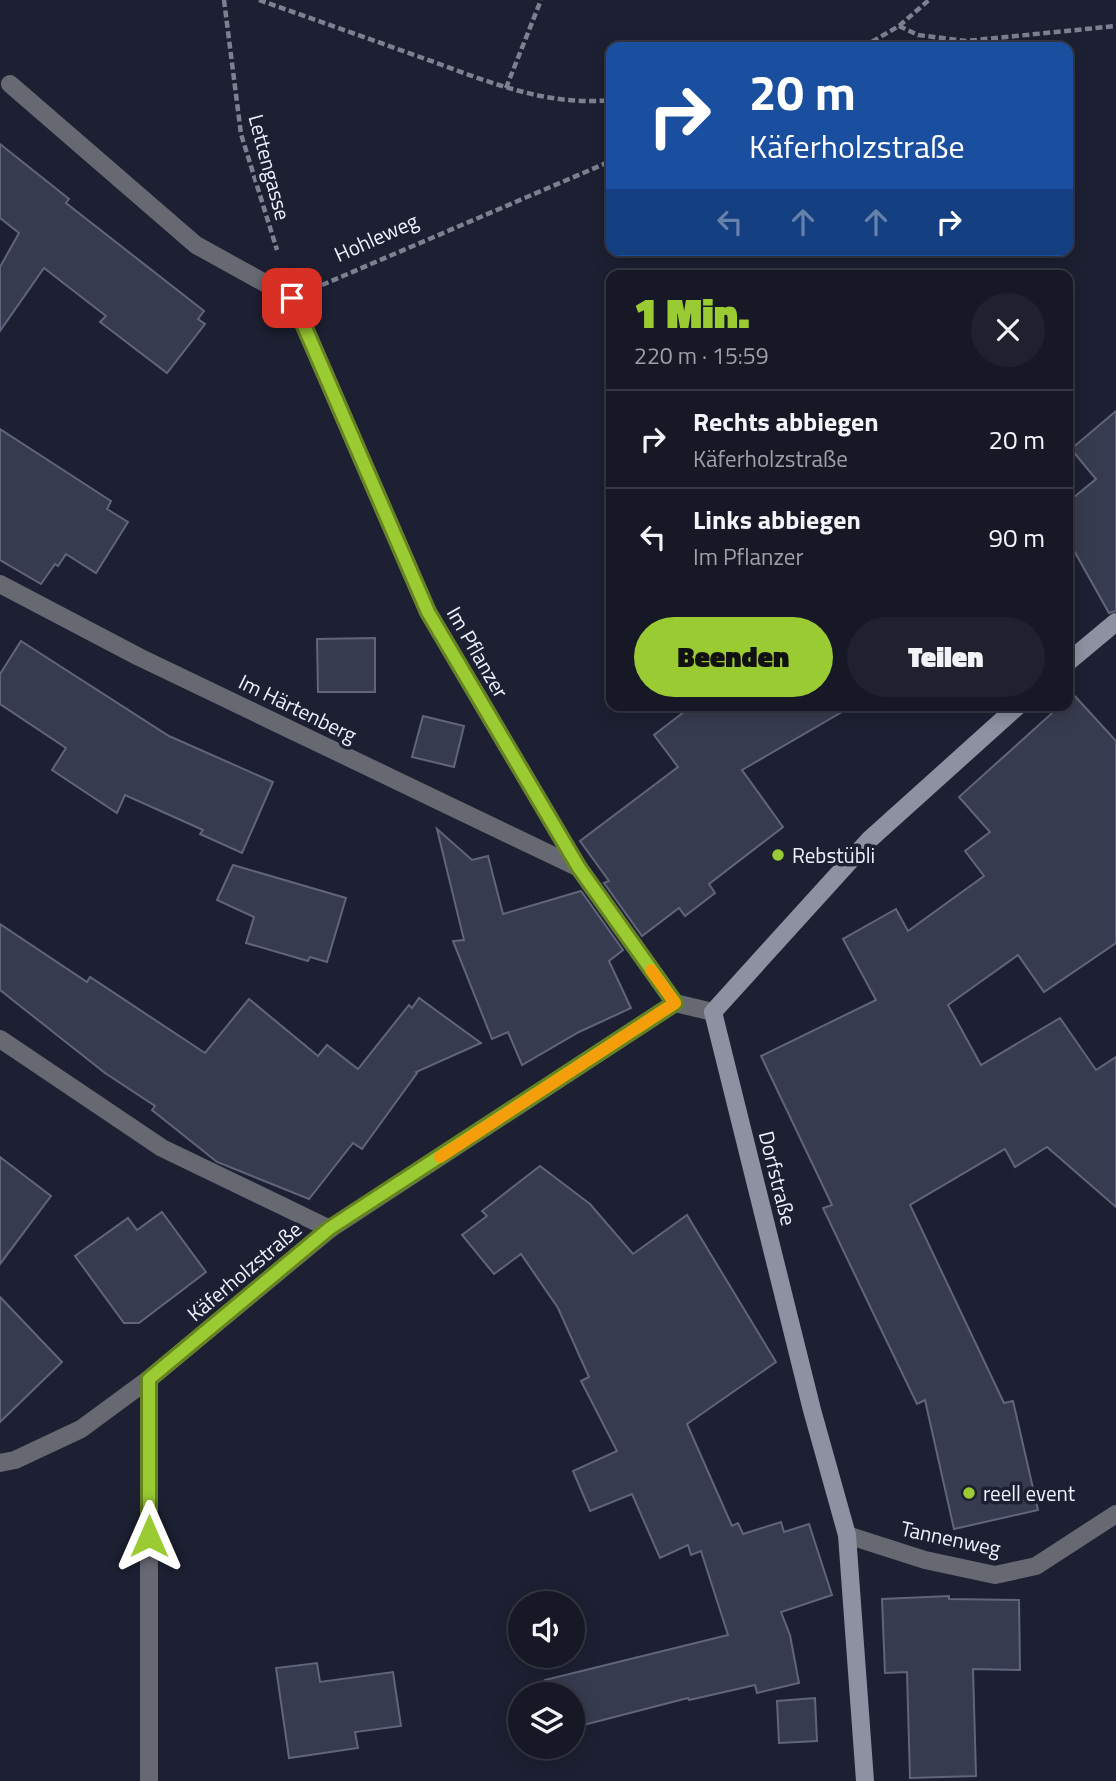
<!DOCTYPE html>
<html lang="de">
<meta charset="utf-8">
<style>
:root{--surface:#161826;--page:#1f212e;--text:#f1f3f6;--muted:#9ea0a7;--line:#353743;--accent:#9bcb33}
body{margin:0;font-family:"Titillium Web",sans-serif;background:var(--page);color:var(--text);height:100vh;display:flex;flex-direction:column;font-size:26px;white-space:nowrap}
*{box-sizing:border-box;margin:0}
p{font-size:23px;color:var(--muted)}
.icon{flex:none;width:38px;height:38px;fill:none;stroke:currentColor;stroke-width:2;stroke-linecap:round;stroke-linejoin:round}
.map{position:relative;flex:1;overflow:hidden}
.drawer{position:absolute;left:606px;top:270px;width:467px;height:441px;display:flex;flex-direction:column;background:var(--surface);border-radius:14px;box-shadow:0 4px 18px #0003,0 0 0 2px var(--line)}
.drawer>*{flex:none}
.banner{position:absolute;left:606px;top:42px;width:467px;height:214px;border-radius:14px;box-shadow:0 4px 18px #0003,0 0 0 2px var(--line);background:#1a4fa0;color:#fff;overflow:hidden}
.buttons{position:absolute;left:508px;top:1591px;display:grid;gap:14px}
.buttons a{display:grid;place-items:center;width:77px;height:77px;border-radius:50%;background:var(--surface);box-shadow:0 4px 18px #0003,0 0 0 2px var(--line);font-size:35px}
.pin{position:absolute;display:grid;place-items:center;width:60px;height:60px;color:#fff;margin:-30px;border-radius:14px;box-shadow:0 4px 10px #0006}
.me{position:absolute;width:77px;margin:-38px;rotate:0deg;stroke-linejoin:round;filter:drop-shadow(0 0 5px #0008)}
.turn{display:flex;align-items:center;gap:24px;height:147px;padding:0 28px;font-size:32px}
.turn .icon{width:91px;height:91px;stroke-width:2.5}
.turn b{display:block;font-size:49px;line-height:60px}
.lanes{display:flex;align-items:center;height:66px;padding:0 28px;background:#0003;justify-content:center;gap:35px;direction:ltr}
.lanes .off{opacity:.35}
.round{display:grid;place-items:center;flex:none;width:74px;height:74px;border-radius:37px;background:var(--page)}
.head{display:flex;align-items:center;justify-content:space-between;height:119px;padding:0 28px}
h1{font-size:42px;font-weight:800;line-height:52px;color:var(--accent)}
.action{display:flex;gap:14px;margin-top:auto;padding:14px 28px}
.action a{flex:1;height:80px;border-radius:42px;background:var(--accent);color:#111;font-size:28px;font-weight:800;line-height:80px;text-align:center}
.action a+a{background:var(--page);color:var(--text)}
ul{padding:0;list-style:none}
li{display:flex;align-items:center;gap:21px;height:98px;padding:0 28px;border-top:2px solid var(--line)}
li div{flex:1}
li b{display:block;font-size:26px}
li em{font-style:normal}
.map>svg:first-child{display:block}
.building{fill:#373b4f;stroke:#61657b;stroke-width:2}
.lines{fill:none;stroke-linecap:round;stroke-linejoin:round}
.path{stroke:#7d8090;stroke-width:4.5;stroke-dasharray:7 3.5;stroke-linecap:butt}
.street{stroke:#666972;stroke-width:18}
.secondary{stroke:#8d91a1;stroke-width:18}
.route-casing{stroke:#658421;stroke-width:18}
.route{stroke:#9bcb33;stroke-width:12}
.slow{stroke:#f59e0b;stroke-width:12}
.poi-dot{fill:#9bcb33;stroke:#1d2032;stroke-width:2.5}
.labels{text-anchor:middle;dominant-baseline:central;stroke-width:7;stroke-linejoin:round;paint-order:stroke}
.street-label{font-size:21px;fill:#edf0fd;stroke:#1d2032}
.poi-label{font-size:21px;fill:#edf0fd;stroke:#1d2032;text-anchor:start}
</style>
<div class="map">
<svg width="1116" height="1781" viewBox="0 0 1116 1781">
<rect width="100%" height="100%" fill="#1d2032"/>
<g class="building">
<path d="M 0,144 L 69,199 L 66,203 L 204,311 L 198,319 L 205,324 L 167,373 L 100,322 L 106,316 L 44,268 L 0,331 L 0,267 L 19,233 L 0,218 Z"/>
<path d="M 1116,411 L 1116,611 L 1109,613 L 1068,540 L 1068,502 L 1096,479 L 1071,449 Z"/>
<path d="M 0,429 L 111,501 L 107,509 L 128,522 L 96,573 L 66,554 L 58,566 L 55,564 L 41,584 L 0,560 Z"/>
<path d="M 375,638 L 375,692 L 318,692 L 317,639 Z"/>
<path d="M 21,641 L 169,736 L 273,782 L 242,853 L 200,834 L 203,830 L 125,795 L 117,813 L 52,770 L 66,748 L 0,704 L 0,674 Z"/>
<path d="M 1073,694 L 1116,741 L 1116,943 L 1044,992 L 1018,955 L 948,1005 L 981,1065 L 1060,1018 L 1096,1070 L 1116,1057 L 1116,1207 L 1047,1147 L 1015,1167 L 1005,1149 L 910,1205 L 1004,1403 L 1013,1401 L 1038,1510 L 954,1529 L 925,1400 L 917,1404 L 877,1321 L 823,1208 L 832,1205 L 761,1056 L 876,1000 L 843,939 L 896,909 L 908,931 L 984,876 L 965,851 L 990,832 L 959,797 L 1061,705 L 1068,705 L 1068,699 Z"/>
<path d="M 693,705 L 854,705 L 742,770 L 783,827 L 709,884 L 715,893 L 685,916 L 679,908 L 642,936 L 604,883 L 609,881 L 580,841 L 678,767 L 654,735 Z"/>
<path d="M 423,716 L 464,726 L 454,767 L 412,757 Z"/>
<path d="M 437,829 L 472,860 L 488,856 L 503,914 L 581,891 L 623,950 L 609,961 L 631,1008 L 579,1032 L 522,1065 L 508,1032 L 492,1039 L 453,941 L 464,940 Z"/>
<path d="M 233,865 L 346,898 L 327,962 L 310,957 L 308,961 L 246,943 L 254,917 L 217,900 Z"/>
<path d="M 0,924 L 87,982 L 90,977 L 205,1053 L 249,999 L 318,1056 L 327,1045 L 358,1069 L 409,1005 L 412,1008 L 419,998 L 481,1043 L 416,1072 L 417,1073 L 362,1149 L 353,1143 L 309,1199 L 217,1162 L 152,1110 L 155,1106 L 105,1073 L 0,990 Z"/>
<path d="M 0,1157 L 51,1196 L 0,1264 Z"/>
<path d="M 540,1166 L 590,1204 L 633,1254 L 687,1215 L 776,1362 L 687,1424 L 732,1526 L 738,1523 L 743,1534 L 781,1522 L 784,1532 L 809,1524 L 832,1595 L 781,1612 L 790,1635 L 799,1683 L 757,1693 L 755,1685 L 689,1700 L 688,1698 L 572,1728 L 572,1694 L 548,1694 L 545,1680 L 728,1635 L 701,1551 L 691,1555 L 688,1545 L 660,1558 L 632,1494 L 590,1511 L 573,1471 L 617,1451 L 581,1381 L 589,1377 L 558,1308 L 521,1254 L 494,1274 L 462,1235 L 487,1216 L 482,1211 Z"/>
<path d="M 162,1212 L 206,1272 L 139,1323 L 124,1323 L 75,1256 L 128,1218 L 137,1230 Z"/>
<path d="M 0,1297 L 62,1362 L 0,1422 Z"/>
<path d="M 949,1596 L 949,1599 L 1019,1600 L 1020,1670 L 973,1669 L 976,1776 L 910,1778 L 907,1672 L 885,1673 L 882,1599 Z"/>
<path d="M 317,1663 L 320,1682 L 393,1672 L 401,1726 L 355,1732 L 358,1748 L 289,1758 L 276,1668 Z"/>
<path d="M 815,1698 L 817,1741 L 779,1743 L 777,1701 Z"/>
</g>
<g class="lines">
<g class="path">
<path d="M 224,0 L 241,134 L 277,250"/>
<path d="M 259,0 C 313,19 367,38 420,57 C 482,79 544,107 611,100"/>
<path d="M 899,26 L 918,35 L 966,41 L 1116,26"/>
<path d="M 863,47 L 899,26 L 929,0"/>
<path d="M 506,88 L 541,0"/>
<path d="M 322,285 L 611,161"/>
</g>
<g class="street">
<path d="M 10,84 L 196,245 L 292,298 L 428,612 L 579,868 L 675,1003"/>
<path d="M 0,584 L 139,657 L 579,868"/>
<path d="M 0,1039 L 162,1148 L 330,1229"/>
<path d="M 0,1463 L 15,1460 L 81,1429 L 149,1379 L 330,1229 L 675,1003 L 713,1012"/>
<path d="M 847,1535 L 925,1560 L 995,1575 L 1036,1566 L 1116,1514"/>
<path d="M 149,1781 L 149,1379"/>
</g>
<g class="secondary">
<path d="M 1068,662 L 1116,622"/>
<path d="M 865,1781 L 847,1535 L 812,1410 L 713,1012 L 869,840 L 1019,705"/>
</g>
</g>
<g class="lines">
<defs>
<path id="route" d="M 149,1536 L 149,1379 L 330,1228 L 675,1003 L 579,868 L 428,612 L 292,298"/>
</defs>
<use href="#route" class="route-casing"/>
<use href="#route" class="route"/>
<path class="slow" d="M 440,1157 L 675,1003 L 651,970"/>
</g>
<g class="poi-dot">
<circle cx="778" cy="855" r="7"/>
<circle cx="969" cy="1493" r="7"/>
</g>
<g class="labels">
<g class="street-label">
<text transform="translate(270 167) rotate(75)">Lettengasse</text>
<text transform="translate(376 237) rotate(-24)">Hohleweg</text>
<text transform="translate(478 652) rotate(60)">Im Pflanzer</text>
<text transform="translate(298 708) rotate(26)">Im Härtenberg</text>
<text transform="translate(778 1178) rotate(76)">Dorfstraße</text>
<text transform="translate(244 1271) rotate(-40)">Käferholzstraße</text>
<text transform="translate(951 1538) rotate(12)">Tannenweg</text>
</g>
<g class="poi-label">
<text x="792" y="855">Rebstübli</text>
<text x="983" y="1493">reell event</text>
</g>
</g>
</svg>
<div class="buttons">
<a><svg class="icon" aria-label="sound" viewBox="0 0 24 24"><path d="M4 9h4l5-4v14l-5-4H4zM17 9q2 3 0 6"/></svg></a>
<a><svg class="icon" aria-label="layers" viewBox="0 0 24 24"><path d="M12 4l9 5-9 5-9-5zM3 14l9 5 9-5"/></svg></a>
</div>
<div class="pin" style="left:292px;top:298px;background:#d93025"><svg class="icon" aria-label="arrive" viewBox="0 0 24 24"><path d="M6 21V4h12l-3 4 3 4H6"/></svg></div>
<svg class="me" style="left:149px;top:1536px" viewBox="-20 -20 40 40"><path d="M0-17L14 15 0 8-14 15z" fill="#9bcb33" stroke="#fff" stroke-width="4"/></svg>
<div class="banner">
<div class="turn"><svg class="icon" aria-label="right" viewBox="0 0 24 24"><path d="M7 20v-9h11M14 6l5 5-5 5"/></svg><div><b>20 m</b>Käferholzstraße</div></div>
<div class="lanes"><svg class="icon off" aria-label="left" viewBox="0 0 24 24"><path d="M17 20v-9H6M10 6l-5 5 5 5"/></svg><svg class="icon off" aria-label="ahead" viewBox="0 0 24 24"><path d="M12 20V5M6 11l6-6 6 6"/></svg><svg class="icon off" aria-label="ahead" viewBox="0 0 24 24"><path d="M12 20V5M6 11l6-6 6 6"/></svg><svg class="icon" aria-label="right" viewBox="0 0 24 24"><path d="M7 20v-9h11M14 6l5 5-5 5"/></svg></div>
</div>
<section class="drawer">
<div class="head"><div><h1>1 Min.</h1><p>220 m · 15:59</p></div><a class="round"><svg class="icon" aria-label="close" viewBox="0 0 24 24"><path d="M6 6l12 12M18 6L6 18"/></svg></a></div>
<ul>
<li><svg class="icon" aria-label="right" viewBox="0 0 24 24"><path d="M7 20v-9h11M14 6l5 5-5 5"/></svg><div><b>Rechts abbiegen</b><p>Käferholzstraße</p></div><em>20 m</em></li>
<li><svg class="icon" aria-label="left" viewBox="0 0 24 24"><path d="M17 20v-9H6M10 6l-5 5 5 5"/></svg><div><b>Links abbiegen</b><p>Im Pflanzer</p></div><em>90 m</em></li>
</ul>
<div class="action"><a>Beenden</a><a>Teilen</a></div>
</section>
</div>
